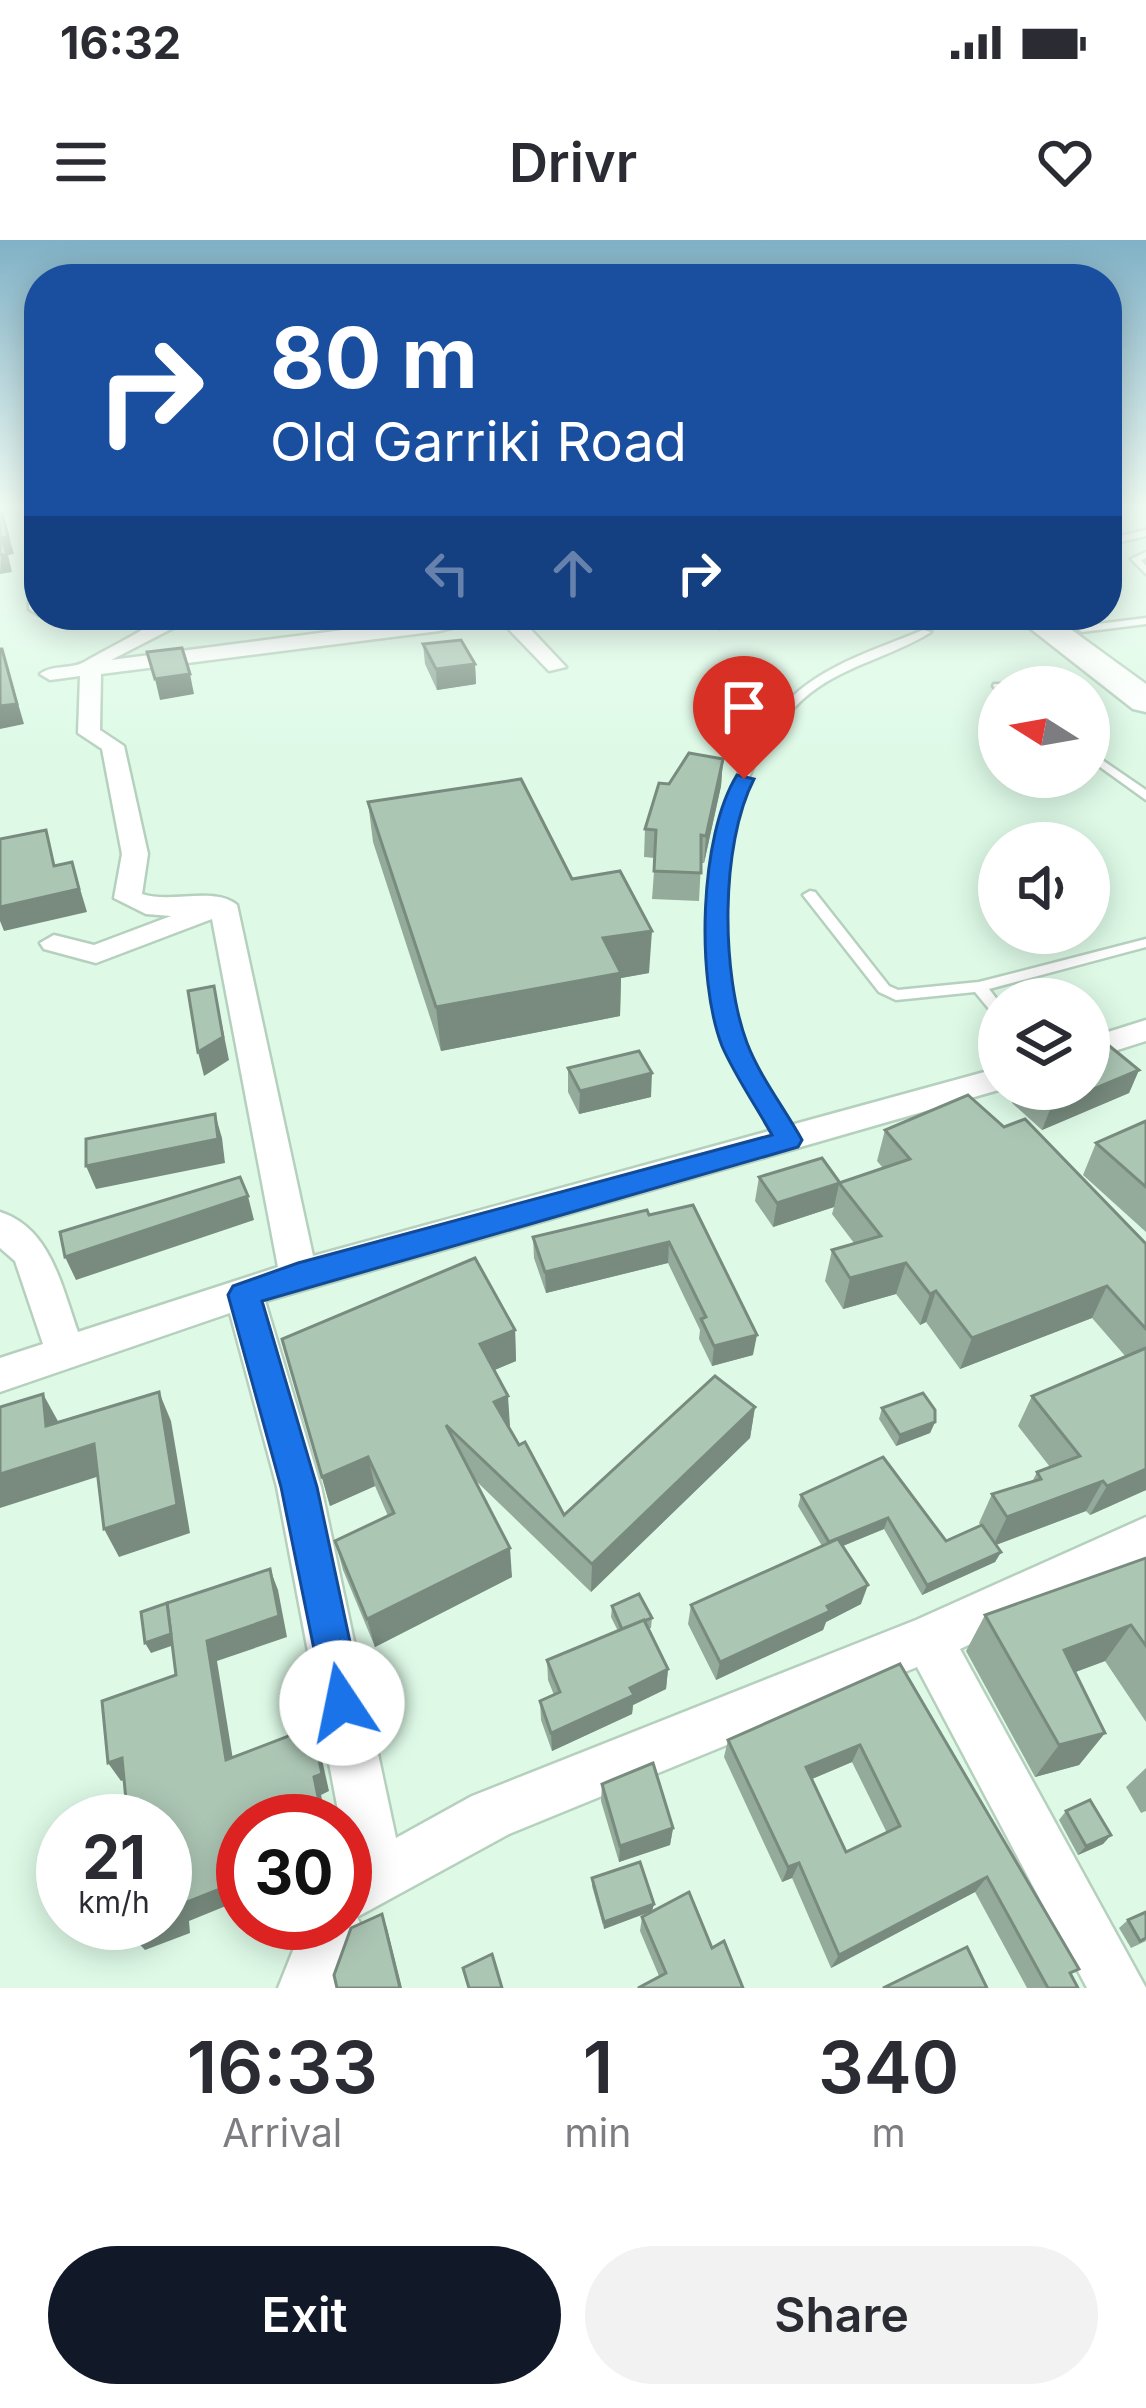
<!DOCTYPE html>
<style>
:root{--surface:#fff;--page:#f2f2f3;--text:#2b2b33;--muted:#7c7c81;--accent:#111827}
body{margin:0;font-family:Inter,sans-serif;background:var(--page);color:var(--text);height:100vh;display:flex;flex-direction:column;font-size:45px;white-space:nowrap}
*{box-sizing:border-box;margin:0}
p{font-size:39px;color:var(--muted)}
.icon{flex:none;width:66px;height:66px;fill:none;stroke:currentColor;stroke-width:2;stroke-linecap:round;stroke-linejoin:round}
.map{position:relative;height:1748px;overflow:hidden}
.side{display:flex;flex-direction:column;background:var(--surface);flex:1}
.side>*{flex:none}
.banner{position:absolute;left:24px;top:24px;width:1098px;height:366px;border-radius:48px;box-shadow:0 6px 30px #0003;background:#1a4fa0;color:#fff;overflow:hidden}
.needle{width:78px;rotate:281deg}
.tools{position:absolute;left:978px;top:426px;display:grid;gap:24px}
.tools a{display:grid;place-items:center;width:132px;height:132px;border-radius:50%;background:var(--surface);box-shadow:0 6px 30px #0003;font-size:60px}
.speed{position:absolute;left:36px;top:1554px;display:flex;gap:24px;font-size:60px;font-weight:700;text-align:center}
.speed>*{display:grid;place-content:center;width:156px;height:156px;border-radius:50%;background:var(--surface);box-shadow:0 6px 30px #0003;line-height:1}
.speed small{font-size:30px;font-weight:400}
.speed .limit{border:18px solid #d22;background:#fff;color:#111}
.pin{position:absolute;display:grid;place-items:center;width:102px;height:102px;color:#fff;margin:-123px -51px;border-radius:50% 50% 50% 0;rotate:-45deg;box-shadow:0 0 12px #0007}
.pin .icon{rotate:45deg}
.me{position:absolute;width:132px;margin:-66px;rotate:349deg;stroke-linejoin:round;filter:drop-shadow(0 0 9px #0008)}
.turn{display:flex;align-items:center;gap:42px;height:252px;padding:0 48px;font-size:54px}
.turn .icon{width:156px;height:156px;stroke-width:2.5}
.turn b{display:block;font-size:84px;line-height:102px}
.lanes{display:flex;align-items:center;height:114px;padding:0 48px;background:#0003;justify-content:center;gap:60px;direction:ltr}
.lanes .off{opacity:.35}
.eta{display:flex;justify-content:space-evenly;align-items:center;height:204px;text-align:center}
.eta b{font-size:72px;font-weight:600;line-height:84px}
.action{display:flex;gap:24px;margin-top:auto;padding:24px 48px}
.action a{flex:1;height:138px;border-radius:72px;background:var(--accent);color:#fff;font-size:48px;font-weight:600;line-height:138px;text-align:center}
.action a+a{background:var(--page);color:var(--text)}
.status{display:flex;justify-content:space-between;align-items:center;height:84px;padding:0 60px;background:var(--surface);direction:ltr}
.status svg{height:33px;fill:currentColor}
header{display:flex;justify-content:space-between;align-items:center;height:156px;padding:0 48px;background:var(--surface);font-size:54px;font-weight:600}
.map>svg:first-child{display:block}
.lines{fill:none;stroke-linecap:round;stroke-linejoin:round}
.service-casing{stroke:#b6d0be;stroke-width:5}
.minor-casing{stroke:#b6d0be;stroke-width:5}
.trunk-casing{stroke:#b6d0be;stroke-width:5}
.service{fill:#fff;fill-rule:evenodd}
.minor{fill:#fff;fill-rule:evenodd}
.trunk{fill:#fff;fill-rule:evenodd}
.wall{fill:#94aa9b;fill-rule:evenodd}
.shaded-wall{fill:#788b7e}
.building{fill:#acc6b4;stroke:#788b7e;stroke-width:3;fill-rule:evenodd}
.route{fill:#1a73e8;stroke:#114b97;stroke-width:3}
</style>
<div class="status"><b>16:32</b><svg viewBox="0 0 49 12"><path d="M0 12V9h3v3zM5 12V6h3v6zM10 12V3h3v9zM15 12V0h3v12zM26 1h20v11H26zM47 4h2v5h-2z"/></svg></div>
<header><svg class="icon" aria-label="menu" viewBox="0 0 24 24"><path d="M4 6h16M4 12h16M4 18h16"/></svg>Drivr<svg class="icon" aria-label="heart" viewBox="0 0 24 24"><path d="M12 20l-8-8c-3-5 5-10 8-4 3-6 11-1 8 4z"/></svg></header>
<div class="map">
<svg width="1146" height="1748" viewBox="0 0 1146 1748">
<rect width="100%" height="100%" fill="#defae7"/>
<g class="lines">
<defs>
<g id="service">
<path d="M 1146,290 L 1146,296 L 1107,305 L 1107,299 Z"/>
<path d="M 1146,312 L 1146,318 L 1141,320 L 1146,326 L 1146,334 L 1131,319 Z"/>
<path d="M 1146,378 L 1146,384 L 1082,392 L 1077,389 L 1082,386 Z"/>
<path d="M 923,390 L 931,392 C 890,418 839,426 802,460 C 716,537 705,700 743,804 C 755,838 778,869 796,900 L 788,906 L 782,904 C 762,870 738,837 726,799 C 691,693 706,535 793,456 C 829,423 878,409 923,390 Z"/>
<path d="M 994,444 L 1002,444 L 1005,447 L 996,449 L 993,446 Z"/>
<path d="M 1089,511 L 1146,550 L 1146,560 L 1089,519 Z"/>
<path d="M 810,651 L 815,652 L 889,746 L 898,750 L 979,742 L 1146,699 L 1146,707 L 989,749 L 999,762 L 999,777 L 994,775 L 975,752 L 896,760 L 879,752 L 803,655 Z"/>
</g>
<g id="minor">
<path d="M 0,269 L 9,269 L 1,274 Z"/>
<path d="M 26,269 L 39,269 L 39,375 L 29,369 Z"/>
<path d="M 163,375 L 183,375 L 177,386 L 111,420 L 460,375 L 517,375 L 566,427 L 549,431 L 497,377 L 439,391 L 101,434 L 100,490 L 124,506 L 148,614 L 142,654 C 171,664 215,646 237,665 L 313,1016 L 999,828 L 1002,849 L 265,1061 L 321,1247 L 396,1598 L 472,1556 L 916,1380 L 1146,1277 L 1146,1320 L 960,1409 L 1146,1748 L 1087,1748 L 917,1427 L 509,1594 L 357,1677 L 360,1683 L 336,1748 L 278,1748 L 304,1683 L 345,1683 L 345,1581 L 340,1581 L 277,1247 L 230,1073 L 0,1152 L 0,1118 L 43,1104 L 15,1021 L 0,1008 L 0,972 C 51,988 62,1048 78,1092 L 278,1027 L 212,679 L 96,723 L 44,709 L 40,703 L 54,695 L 94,705 L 171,676 L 146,674 L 114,658 L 122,614 L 102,509 L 78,493 L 80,436 L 50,440 L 40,434 C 53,424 72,430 86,421 C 108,408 147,390 163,375 Z"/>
<path d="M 707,375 L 728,375 L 736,384 L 719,388 Z"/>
<path d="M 1146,780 L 1146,801 L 1089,819 L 1089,798 Z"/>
</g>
<path id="trunk" d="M 1013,375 L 1051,375 L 1146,444 L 1146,472 L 1133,469 Z"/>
</defs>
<use href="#service" class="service-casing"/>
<use href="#minor" class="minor-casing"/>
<use href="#trunk" class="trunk-casing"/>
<use href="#service" class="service"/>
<use href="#minor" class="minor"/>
<use href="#trunk" class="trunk"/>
</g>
<g class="wall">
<path d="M 423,404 L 475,424 L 476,444 L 437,450 L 425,424 Z"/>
<path d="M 723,519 L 721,546 L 704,623 L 701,623 L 699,661 L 652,659 L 655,618 L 644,617 L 645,589 L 669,544 Z"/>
<path d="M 368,562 L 572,639 L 649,733 L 621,738 L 620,776 L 441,811 L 373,602 Z"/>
<path d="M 568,828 L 651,857 L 579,874 L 568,852 Z"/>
<path d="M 1139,830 L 1129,853 L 1042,890 L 1012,863 L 1017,849 L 1089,849 Z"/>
<path d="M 1146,881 L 1146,992 L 1083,935 L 1096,903 Z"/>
<path d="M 885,890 L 1146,1004 L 1146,1250 L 1090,1275 L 1086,1271 L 996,1305 L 1001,1312 L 995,1322 L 922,1355 L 884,1289 L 842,1306 L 861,1364 L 826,1382 L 823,1390 L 716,1440 L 688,1384 L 691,1365 L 822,1306 L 798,1266 L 801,1255 L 883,1217 L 946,1301 L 981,1286 L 979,1283 L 992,1254 L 1032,1242 L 1037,1232 L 1050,1227 L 1018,1186 L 1032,1156 L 1126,1117 L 1092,1078 L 960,1129 L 926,1082 L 920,1085 L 896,1054 L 843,1069 L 825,1041 L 832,1010 L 854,1003 L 832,974 L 834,967 L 773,987 L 755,961 L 759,937 L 840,943 L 883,928 L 877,921 Z"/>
<path d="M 649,975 L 753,1115 L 712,1126 L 699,1099 L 700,1090 L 668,1023 L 546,1053 L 534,1018 L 533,997 Z"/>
<path d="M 515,1090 L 516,1121 L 494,1130 L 509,1187 L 564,1275 L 755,1167 L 750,1198 L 591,1352 L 473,1238 L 512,1337 L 375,1407 L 343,1330 L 335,1301 L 388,1276 L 375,1246 L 330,1266 L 282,1099 Z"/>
<path d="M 882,1168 L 935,1182 L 930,1193 L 896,1206 L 879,1179 Z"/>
<path d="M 1146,1318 L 1146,1482 L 1105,1421 L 1075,1432 L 1105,1493 L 1079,1525 L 1035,1537 L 966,1411 L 985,1375 Z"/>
<path d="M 612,1366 L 652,1378 L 651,1388 L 648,1389 L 668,1429 L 666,1449 L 633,1465 L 632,1474 L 552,1511 L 541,1480 L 540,1461 L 554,1455 L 548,1440 L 547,1420 L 618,1391 L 611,1377 Z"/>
<path d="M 900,1424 L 1071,1735 L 1078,1748 L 1027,1748 L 975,1652 L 831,1728 L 792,1638 L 782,1642 L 724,1517 L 728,1500 ZM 852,1522 L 887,1593 L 846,1612 L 812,1539 Z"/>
<path d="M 1146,1528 L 1146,1571 L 1141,1573 L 1126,1547 Z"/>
<path d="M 602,1544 L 673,1588 L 670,1605 L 619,1622 L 601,1561 Z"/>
<path d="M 1066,1571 L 1111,1595 L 1103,1604 L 1078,1615 L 1059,1580 Z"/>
<path d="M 592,1638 L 654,1664 L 652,1671 L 604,1689 L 592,1646 Z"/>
<path d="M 642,1677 L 712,1708 L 659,1736 L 640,1691 Z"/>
<path d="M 1128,1680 L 1146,1701 L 1131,1708 L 1119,1688 Z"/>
</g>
<g class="shaded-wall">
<path d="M 2,272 L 14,314 L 8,315 L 12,332 L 0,334 Z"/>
<path d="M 2,409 L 24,484 L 0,489 L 0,466 Z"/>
<path d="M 475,424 L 476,444 L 437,450 L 436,429 Z"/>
<path d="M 190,434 L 194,454 L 160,460 L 155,439 Z"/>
<path d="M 723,519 L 721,546 L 704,623 L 706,596 Z"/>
<path d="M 72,622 L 87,672 L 4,691 L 0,681 L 0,667 Z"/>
<path d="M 652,691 L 649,733 L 621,738 L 620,776 L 441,811 L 436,767 L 603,698 Z"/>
<path d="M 214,746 L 229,820 L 204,836 L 198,812 Z"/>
<path d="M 1139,830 L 1129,853 L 1042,890 L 1051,867 Z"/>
<path d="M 652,833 L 651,857 L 579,874 L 580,851 Z"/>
<path d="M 215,874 L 222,898 L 225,923 L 96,949 L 86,926 Z"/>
<path d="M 839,944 L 834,967 L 773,987 L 777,963 Z"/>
<path d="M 248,956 L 254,980 L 76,1040 L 65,1017 Z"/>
<path d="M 669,1002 L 668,1023 L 546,1053 L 545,1032 Z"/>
<path d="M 906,1023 L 896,1054 L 843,1069 L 850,1038 Z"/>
<path d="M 1107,1046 L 1092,1078 L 960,1129 L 972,1098 Z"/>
<path d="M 936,1051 L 926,1082 L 920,1085 L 930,1054 Z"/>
<path d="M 515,1090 L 516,1121 L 483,1135 L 480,1104 Z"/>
<path d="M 757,1095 L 753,1115 L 712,1126 L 714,1106 Z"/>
<path d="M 159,1152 L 171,1181 L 190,1293 L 119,1317 L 104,1289 Z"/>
<path d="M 43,1154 L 59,1183 L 94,1204 L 109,1233 L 0,1268 L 0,1234 L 46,1186 Z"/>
<path d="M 508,1156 L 510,1186 L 497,1192 L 494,1162 Z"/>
<path d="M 755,1167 L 750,1198 L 591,1352 L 592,1324 Z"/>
<path d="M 935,1182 L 930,1193 L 896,1206 L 900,1195 Z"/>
<path d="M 368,1217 L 375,1246 L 330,1266 L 322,1237 Z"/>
<path d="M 1146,1229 L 1146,1250 L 1090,1275 L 1107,1246 Z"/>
<path d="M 1103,1241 L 1086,1271 L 993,1306 L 1007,1277 Z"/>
<path d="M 888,1278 L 884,1289 L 826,1313 L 829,1302 Z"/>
<path d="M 510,1308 L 512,1337 L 375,1407 L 367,1379 Z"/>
<path d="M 1001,1312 L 995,1322 L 922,1355 L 927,1345 Z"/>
<path d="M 270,1329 L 278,1350 L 287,1397 L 217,1421 L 236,1538 L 226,1520 L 207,1401 Z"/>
<path d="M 868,1345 L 861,1364 L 826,1382 L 823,1390 L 716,1440 L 720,1422 Z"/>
<path d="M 1131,1385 L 1105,1421 L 1041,1445 L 1064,1410 Z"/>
<path d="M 171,1394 L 177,1404 L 151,1413 L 145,1403 Z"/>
<path d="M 668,1429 L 666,1449 L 633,1465 L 632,1474 L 552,1511 L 551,1493 L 630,1448 Z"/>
<path d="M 312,1487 L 319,1506 L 329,1551 L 321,1555 L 327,1581 L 323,1581 L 314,1537 Z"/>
<path d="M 1105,1493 L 1079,1525 L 1035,1537 L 1059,1505 Z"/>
<path d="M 860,1505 L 852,1522 L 800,1544 L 806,1527 Z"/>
<path d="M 122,1518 L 135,1536 L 121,1541 L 108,1523 Z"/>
<path d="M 673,1588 L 670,1605 L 619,1622 L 620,1606 Z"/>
<path d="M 1111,1595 L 1103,1604 L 1078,1615 L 1086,1606 Z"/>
<path d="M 799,1623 L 792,1638 L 782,1642 L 788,1627 Z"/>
<path d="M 987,1637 L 975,1652 L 831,1728 L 839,1715 Z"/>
<path d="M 243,1640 L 243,1659 L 189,1681 L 190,1693 L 145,1710 L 131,1695 L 177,1666 Z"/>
<path d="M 654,1664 L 652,1671 L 604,1689 L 604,1682 Z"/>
<path d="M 382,1674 L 387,1688 L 402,1748 L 400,1748 Z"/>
</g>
<g class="building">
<path d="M 0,272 L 2,272 L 8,297 L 2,298 L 7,314 L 0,315 Z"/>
<path d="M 461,400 L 475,424 L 436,429 L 423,404 Z"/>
<path d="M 182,408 L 190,434 L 155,439 L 147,412 Z"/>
<path d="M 0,409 L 2,409 L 17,464 L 0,466 Z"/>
<path d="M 689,513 L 723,519 L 706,596 L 701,595 L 701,633 L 654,631 L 656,590 L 645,589 L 659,543 L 669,544 Z"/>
<path d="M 521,539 L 572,639 L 620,631 L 652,691 L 603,698 L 621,733 L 436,767 L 368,562 Z"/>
<path d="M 46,590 L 54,626 L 72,622 L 79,649 L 0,667 L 0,599 Z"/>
<path d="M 214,746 L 223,797 L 198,812 L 188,751 Z"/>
<path d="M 1107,804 L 1139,830 L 1051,867 L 1031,849 L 1089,849 L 1089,812 Z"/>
<path d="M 639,811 L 652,833 L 580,851 L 568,828 Z"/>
<path d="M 968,855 L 1004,887 L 1025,879 L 1146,1004 L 1146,1089 L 1107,1046 L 972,1098 L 936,1051 L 930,1054 L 906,1023 L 850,1038 L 832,1010 L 881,996 L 839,943 L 910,919 L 885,890 Z"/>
<path d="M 215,874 L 218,899 L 86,926 L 86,899 Z"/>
<path d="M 1146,881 L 1146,947 L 1096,903 Z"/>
<path d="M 822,918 L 840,943 L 777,963 L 759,937 Z"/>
<path d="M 240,937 L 248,956 L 65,1017 L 60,992 Z"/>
<path d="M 693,965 L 757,1095 L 714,1106 L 701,1079 L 706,1077 L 669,1002 L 545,1032 L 533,997 L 647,970 L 649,975 Z"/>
<path d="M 475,1018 L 515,1090 L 480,1104 L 508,1156 L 494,1162 L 519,1205 L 525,1202 L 564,1275 L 715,1136 L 755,1167 L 592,1324 L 446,1185 L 510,1308 L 367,1379 L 335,1301 L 394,1273 L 368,1217 L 322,1237 L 282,1099 Z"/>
<path d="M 1146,1108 L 1146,1229 L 1107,1246 L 1103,1241 L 1007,1277 L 992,1254 L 1041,1239 L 1037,1232 L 1080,1216 L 1032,1156 Z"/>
<path d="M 159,1152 L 177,1265 L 104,1289 L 94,1204 L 0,1234 L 0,1167 L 43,1154 L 46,1186 Z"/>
<path d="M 923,1153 L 935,1170 L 935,1182 L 900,1195 L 882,1168 Z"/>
<path d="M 883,1217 L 946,1301 L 982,1285 L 1001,1312 L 927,1345 L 888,1278 L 829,1302 L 801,1255 Z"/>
<path d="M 838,1299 L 868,1345 L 827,1366 L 830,1371 L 720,1422 L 691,1365 Z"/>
<path d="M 1146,1318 L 1146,1406 L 1131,1385 L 1064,1410 L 1105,1493 L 1059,1505 L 985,1375 Z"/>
<path d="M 270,1329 L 279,1376 L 207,1401 L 226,1520 L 312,1487 L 322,1534 L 314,1537 L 323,1581 L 243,1581 L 243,1640 L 177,1666 L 178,1678 L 131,1695 L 130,1683 L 165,1683 L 165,1581 L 128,1581 L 122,1518 L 108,1523 L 102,1461 L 176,1435 L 167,1363 Z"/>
<path d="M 639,1354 L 652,1378 L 622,1389 L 612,1366 Z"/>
<path d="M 167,1363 L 171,1394 L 145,1403 L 141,1372 Z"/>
<path d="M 644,1380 L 668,1429 L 630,1448 L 634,1455 L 551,1493 L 540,1461 L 560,1452 L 547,1420 Z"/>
<path d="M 900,1424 L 1079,1729 L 1070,1733 L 1078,1748 L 1048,1748 L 987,1637 L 839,1715 L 799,1623 L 788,1627 L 728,1500 ZM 860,1505 L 900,1586 L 846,1612 L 806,1527 Z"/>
<path d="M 653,1523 L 673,1588 L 620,1606 L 602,1544 Z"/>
<path d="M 1090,1560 L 1111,1595 L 1086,1606 L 1066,1571 Z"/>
<path d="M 640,1622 L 654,1664 L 604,1682 L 592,1638 Z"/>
<path d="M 689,1652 L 712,1708 L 724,1701 L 743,1748 L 638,1748 L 666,1733 L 642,1677 Z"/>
<path d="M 1146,1672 L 1146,1698 L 1140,1701 L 1128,1680 Z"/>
<path d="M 382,1674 L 400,1748 L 337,1748 L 334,1735 L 351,1688 Z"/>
<path d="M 967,1707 L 987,1748 L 883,1748 Z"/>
<path d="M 492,1714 L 502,1748 L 469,1748 L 463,1728 Z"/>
</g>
<linearGradient id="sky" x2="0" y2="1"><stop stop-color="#80b1c6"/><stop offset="0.52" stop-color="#f0fdf4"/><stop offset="1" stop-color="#f0fdf4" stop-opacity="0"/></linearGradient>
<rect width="1146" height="514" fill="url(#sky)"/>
<path class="route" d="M 737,535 L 754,539 C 720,605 721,734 747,803 C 760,837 785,869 802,900 L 798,907 L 262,1061 L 317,1247 L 363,1463 L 357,1478 L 342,1484 L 328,1478 L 281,1247 L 228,1055 L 233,1046 L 298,1023 L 772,895 C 756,866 735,836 722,806 C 696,739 699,596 737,535 Z"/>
</svg>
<div class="tools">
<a><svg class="needle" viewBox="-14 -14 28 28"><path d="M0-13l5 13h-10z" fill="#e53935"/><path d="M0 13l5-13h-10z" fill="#7c7c81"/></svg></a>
<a><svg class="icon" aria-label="sound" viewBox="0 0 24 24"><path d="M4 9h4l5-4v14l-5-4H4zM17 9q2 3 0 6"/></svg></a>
<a><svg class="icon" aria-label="layers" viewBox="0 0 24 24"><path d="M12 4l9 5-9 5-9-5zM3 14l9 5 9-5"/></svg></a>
</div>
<div class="speed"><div>21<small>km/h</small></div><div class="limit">30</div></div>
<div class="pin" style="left:744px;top:539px;background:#d93025"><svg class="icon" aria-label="arrive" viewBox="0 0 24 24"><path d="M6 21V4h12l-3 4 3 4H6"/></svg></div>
<svg class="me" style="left:342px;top:1463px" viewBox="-20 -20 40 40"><circle r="19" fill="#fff"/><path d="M0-13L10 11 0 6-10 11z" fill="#1a73e8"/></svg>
<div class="banner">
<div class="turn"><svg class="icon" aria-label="right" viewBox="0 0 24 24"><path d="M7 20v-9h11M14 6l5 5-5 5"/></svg><div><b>80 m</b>Old Garriki Road</div></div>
<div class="lanes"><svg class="icon off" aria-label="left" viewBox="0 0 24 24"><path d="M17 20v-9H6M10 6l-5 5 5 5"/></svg><svg class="icon off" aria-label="ahead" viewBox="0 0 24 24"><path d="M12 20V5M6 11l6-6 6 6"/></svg><svg class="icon" aria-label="right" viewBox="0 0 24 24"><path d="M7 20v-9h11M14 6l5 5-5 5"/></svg></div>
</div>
</div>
<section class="side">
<div class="eta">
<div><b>16:33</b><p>Arrival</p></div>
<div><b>1</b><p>min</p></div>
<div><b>340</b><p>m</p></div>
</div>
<div class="action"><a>Exit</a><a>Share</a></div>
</section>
